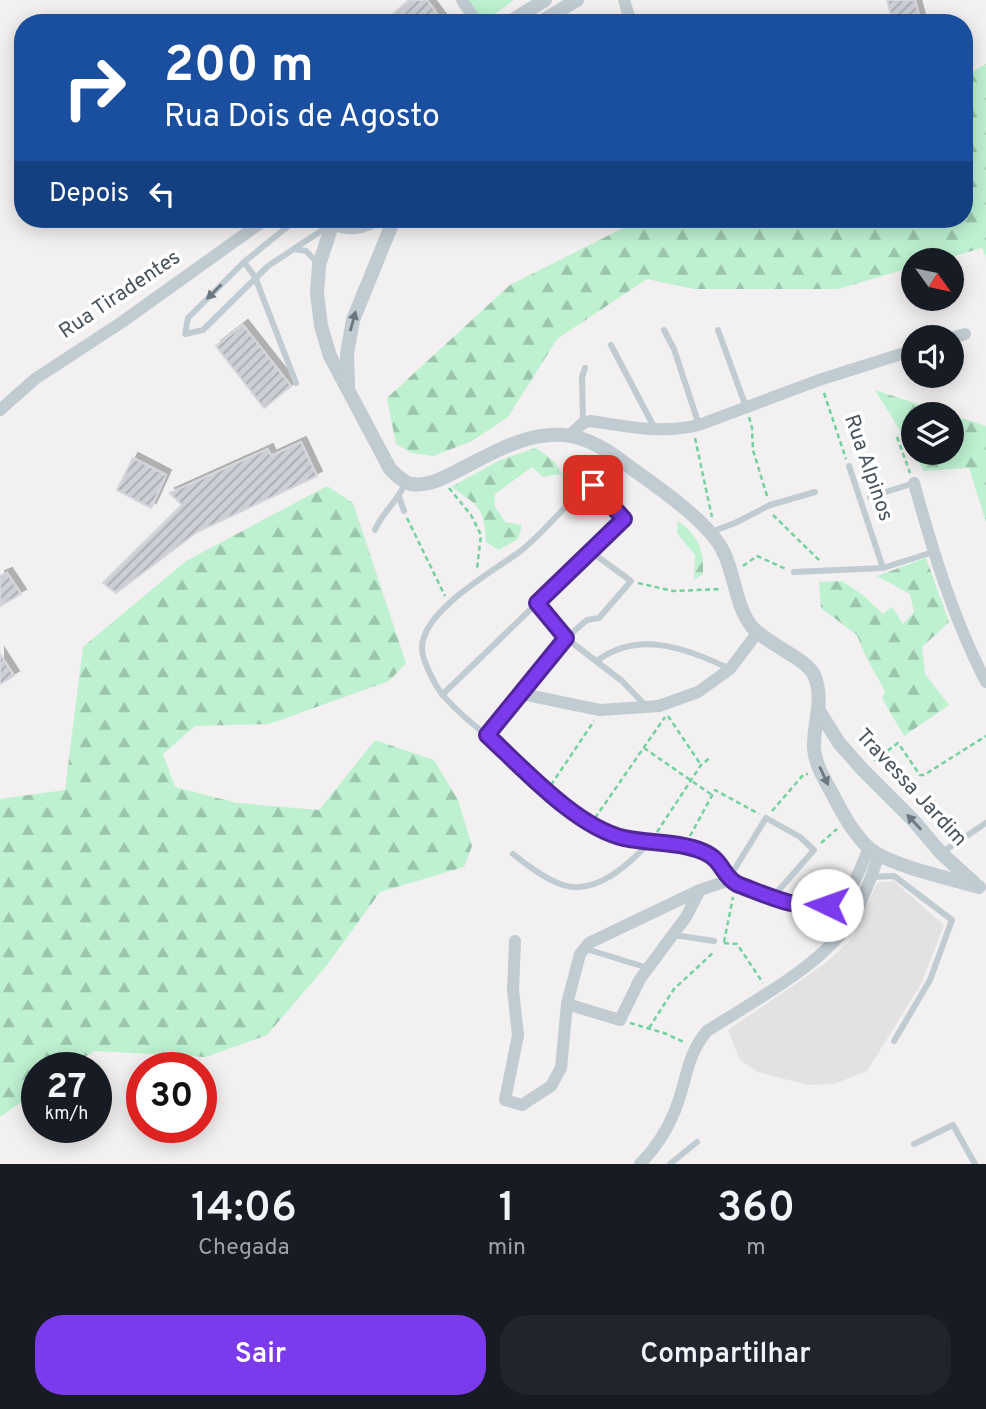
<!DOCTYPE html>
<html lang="pt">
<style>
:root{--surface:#171b24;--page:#20242c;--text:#f1f3f6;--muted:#9ea1a6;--accent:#7c3aed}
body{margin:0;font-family:Overpass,sans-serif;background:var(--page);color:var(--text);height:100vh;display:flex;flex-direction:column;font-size:26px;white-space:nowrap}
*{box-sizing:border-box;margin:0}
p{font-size:23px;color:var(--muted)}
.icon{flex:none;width:38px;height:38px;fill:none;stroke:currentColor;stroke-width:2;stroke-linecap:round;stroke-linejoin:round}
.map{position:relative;height:1164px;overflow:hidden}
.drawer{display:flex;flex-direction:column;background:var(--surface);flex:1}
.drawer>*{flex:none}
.banner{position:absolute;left:14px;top:14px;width:959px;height:214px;border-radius:28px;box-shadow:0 4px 18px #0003;background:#1a4fa0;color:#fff;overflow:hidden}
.needle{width:46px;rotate:123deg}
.fabs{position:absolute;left:901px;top:248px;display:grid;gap:14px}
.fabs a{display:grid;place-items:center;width:63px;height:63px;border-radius:50%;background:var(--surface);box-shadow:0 4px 18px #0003;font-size:35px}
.speed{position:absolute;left:21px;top:1052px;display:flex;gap:14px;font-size:35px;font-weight:700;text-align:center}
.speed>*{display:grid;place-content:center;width:91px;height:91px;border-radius:50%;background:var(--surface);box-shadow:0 4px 18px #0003;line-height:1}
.speed small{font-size:18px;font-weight:400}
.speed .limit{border:10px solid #d22;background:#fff;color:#111}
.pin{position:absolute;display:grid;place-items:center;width:60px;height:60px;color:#fff;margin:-30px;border-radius:14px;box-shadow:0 4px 10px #0006}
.me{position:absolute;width:77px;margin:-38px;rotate:273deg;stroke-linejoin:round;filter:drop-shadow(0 0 5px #0008)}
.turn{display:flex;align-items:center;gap:24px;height:147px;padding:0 35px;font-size:32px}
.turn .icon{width:91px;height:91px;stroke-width:2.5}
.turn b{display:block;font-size:49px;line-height:60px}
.then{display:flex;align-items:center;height:66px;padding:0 35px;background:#0003;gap:14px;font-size:26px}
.eta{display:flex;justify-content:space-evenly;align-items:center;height:119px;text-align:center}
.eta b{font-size:42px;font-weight:600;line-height:49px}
.button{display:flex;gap:14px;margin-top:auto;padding:14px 35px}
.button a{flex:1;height:80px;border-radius:28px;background:var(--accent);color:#fff;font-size:28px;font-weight:600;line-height:80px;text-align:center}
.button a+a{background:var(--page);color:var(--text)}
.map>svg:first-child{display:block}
.education{fill:#e3e1e2}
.forest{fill:url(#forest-firs)}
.green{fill:#bdf1d0}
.building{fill:url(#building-hatch);stroke:#d4d6dc;stroke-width:2;filter:url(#shadow)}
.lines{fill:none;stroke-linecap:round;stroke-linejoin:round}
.path{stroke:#73d1a0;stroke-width:2.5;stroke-dasharray:5 3.5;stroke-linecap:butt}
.service{stroke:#c0cbd2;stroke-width:6}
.minor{stroke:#c0cbd2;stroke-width:12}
.tertiary{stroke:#c0cbd2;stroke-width:14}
.oneway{fill:#6b7881}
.route-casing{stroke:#51269a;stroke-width:18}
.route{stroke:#7c3aed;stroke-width:12}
.labels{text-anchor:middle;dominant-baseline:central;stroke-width:7;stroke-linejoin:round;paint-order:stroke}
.street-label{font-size:21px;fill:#47545e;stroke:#fff}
</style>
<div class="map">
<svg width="986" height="1164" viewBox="0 0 986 1164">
<defs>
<pattern id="forest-firs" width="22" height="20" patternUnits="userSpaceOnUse" patternTransform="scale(1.75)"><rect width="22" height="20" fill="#bdf1d0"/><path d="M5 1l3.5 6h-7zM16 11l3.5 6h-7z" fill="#9bc6ac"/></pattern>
<pattern id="building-hatch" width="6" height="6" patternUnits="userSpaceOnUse" patternTransform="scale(1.75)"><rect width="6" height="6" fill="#cccfd5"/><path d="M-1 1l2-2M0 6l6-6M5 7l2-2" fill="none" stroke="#a7abb0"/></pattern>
<filter id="shadow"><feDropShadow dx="5" dy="-5" stdDeviation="0" flood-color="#0004"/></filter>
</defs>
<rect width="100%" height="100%" fill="#f2f0f0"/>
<path class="education" d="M 894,881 L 944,925 L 921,984 L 867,1071 L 834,1084 L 807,1085 L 758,1072 L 740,1060 L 728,1030 L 823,965 L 852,939 L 877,883 Z"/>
<g class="forest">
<path d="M 986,64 L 986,257 L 982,248 L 937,261 L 914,261 L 913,267 L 838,289 L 694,289 L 647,279 L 557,339 L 508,417 L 472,441 L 433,456 L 412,453 L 396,444 L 387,398 L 510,285 L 641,219 L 964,219 L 964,76 Z"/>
<path d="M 875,390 L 951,415 L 914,415 L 914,453 Z"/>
<path d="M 952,415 L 986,426 L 986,522 L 969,468 L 924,471 L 914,453 L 952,453 Z"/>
<path d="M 536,448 L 555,462 L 562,474 L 543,477 L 532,467 L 495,494 L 494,505 L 505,522 L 522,525 L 518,539 L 499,550 L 486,542 C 484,508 480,506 451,487 L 500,460 Z"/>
<path d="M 327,486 L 353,503 L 406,663 L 389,681 L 269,724 L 195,726 L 163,754 L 175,787 L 237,803 L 319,810 L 375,740 L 434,760 L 458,800 L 472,846 L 464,867 L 380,892 L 327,965 L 267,1035 L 206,1057 L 94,1051 L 70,1067 L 37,1068 L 37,1091 L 0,1117 L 0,799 L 65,790 L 83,647 L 186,561 Z"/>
<path d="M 678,521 C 698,536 704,549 703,574 L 694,580 L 695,555 L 677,533 Z"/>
<path d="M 926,558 L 949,622 L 922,647 L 925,674 L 949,705 L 904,736 L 882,698 L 885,691 L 866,657 L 857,635 L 821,608 L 819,582 L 842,581 L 863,595 L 883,614 L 892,607 L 903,624 L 914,612 L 910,594 L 877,576 Z"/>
</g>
<path class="green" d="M 466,0 L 514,0 L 482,23 Z"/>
<g class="building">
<path d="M 410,0 L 427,0 L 444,23 L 384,23 Z"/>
<path d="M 887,0 L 915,0 L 921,23 L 893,23 Z"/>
<path d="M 243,325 L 291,386 L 264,408 L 216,346 Z"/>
<path d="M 301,442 L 317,476 L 197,532 L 116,593 L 103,583 L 182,505 L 170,493 L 268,449 L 271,456 Z"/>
<path d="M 133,458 L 166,475 L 151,508 L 117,490 Z"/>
<path d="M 7,573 L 21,594 L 0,606 L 0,576 Z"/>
<path d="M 0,654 L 14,676 L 0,684 Z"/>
</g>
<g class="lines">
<g class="path">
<path d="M 824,393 L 846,459"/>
<path d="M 749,417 L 752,428 L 753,450 L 767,496"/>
<path d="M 897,437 L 910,473"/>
<path d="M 695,438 L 712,517"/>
<path d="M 449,488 L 471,515 L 481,535 L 477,569"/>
<path d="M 773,515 L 821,562"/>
<path d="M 407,518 L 445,596"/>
<path d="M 743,566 L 757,556 L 786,569"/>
<path d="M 638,583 L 673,591 L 722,589"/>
<path d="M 668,716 L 701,765"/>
<path d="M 644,748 L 712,795"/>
<path d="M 874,761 L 898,743 L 920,775 L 924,775 L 986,736"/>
<path d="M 551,785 L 594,721"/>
<path d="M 772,811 L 804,774 L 808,774"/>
<path d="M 595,818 L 665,717"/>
<path d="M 657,832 L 701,765 L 711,757"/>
<path d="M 690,836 L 715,790 L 759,814"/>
<path d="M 821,843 L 837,829"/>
<path d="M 724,942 L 733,897"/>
<path d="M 724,943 L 737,944 L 763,983"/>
<path d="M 630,1023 L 664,1033 L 686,1043"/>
<path d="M 649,1028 L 674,989 L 715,951"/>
</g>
<g class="service">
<path d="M 297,219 L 244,262 L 188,318 L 185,334 L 203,330 L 268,266 L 330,225"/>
<path d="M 294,249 L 306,251 L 318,263"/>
<path d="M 244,262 L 255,277 L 296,383"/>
<path d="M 664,330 L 674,349 L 699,425"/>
<path d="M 718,330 L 746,407"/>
<path d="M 611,345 L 654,427"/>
<path d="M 583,423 L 582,377 L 585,368"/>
<path d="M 849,466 L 883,568"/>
<path d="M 399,497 L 404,511"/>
<path d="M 870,497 L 914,483"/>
<path d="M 375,530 C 382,512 398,502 405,483"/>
<path d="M 711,532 L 735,523 L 770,505 L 815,492"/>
<path d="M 794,572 L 883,568 L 933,552"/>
<path d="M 537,603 L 566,638 L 622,681 L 647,707"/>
<path d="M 566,638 L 587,620 L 599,618 L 631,581 L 590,551"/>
<path d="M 597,661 C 638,630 686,648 728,668"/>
<path d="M 442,695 L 624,519 L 624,516 L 592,485 C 568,499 544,534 518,553 C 491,572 423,611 422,647 C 421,658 435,686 443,695 C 458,714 480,729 498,745 C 527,772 569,817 605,832 C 641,846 686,835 718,860"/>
<path d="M 941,853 L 986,823"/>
<path d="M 513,854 C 528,866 545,879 563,885 C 597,896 631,862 651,841"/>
<path d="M 727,875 L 734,870 L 766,818 L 800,837 L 814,850 L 772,898"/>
<path d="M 871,877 L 894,876 L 952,920 L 930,980 L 894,1041"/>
<path d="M 674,935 L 714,941"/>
<path d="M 583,948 L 648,968"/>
<path d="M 914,1144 L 953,1125 L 975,1164"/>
<path d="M 670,1164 L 697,1142"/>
</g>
<g class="minor">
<path d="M 462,0 L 477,23"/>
<path d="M 624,0 L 631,23"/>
<path d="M 952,338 L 965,334"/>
<path d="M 0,410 L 35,379 L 122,322 L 266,219"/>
<path d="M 569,436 L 583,423 L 591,421 C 630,427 661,434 699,425 L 819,380 L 914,350"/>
<path d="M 914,483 C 933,552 953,618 986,682"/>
<path d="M 522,694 L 600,710 L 659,706 L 698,692 L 730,669 L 758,632"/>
<path d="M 487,735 L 566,638"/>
<path d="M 718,860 C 722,866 724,874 729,879 C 735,885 746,888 754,891 C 778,900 815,916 839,900 C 855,889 861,865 869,848"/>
<path d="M 515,941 L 513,990 L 518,1035 L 505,1100 L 522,1105 L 551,1086 L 561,1068 L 567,1004 L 580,954 L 589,943 L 700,890 L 730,880"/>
<path d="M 567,1004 L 620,1020 L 640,979 L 686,917 L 700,890"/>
<path d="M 640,1164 C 654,1150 666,1132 674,1113 C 687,1083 685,1057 707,1031 C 752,1002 823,965 852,919 C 864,900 871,876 879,855"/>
</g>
<g class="tertiary">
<path d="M 508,23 L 545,0"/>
<path d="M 539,23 L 577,0"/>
<path d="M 334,219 L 319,265 L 317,293 L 321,326 L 330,356 L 390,469 C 396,475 403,482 411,484 C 429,487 447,476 461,469 C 494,452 532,429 571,436 C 591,440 611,452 627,465 C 656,486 710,522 724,553 C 735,576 736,607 752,627 C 767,644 807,659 814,675 C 825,700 813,723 814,748 C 815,765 826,782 834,797 C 843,814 854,835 870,849 C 889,865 952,879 979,887"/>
<path d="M 332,223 C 349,230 362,228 377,219"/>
<path d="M 348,387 L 347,354 L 353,320 L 394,219"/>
<path d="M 819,711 L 839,743 L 863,770 L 913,820 L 941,853 L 974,883"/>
</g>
</g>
<defs><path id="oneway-solid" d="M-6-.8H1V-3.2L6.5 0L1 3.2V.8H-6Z" transform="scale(1.75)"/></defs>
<g class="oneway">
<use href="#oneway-solid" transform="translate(214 292) rotate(135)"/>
<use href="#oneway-solid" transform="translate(353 321) rotate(-75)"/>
<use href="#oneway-solid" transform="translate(824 776) rotate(65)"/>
<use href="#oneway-solid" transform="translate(914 822) rotate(-133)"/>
</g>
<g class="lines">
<defs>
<path id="route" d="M 593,485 L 624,519 L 537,603 L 566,638 L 487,735 C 523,768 576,827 624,838 C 651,844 678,841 704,852 C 723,860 722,876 737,884 C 766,895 796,910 827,905"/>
</defs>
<use href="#route" class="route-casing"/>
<use href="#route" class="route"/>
</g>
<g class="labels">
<g class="street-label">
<text transform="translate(120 295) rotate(-34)">Rua Tiradentes</text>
<text transform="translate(868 468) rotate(71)">Rua Alpinos</text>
<text transform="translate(911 788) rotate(47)">Travessa Jardim</text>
</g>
</g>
</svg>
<div class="fabs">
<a><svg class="needle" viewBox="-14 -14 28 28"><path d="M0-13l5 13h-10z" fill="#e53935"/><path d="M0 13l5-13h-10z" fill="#9ea1a6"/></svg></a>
<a><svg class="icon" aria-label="sound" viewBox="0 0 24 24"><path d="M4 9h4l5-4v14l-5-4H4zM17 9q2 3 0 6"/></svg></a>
<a><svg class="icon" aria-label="layers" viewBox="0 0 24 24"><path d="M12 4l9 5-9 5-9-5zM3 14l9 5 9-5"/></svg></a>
</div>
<div class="speed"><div>27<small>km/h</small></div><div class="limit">30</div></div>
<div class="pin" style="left:593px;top:485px;background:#d93025"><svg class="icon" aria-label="arrive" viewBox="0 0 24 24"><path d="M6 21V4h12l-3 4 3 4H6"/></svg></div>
<svg class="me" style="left:827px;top:905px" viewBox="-20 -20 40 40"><circle r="19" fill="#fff"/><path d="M0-13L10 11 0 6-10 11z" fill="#7c3aed"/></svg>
<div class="banner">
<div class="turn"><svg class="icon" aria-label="right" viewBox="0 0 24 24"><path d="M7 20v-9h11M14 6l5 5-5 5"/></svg><div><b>200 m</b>Rua Dois de Agosto</div></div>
<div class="then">Depois<svg class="icon" aria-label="left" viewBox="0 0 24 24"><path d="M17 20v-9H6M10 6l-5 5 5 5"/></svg></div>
</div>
</div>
<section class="drawer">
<div class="eta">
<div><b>14:06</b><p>Chegada</p></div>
<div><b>1</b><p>min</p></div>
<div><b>360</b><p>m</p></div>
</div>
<div class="button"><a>Sair</a><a>Compartilhar</a></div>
</section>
